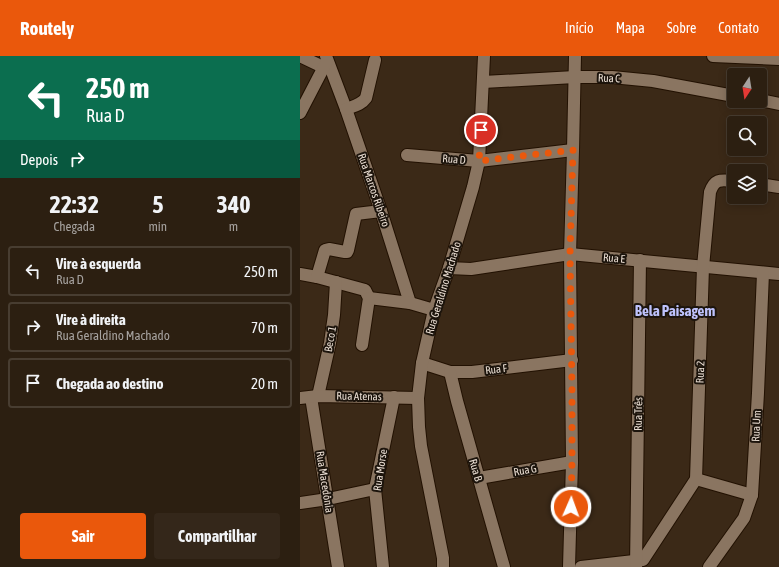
<!DOCTYPE html>
<html lang="pt">
<meta charset="utf-8">
<style>
:root{--surface:#2c1f11;--page:#34271a;--text:#f1f3f6;--muted:#a6a29f;--line:#483d31;--accent:#ea580c}
body{margin:0;font-family:"Asap Condensed",sans-serif;background:var(--page);color:var(--text);height:100vh;display:flex;flex-direction:column;font-size:15px;white-space:nowrap}
*{box-sizing:border-box;margin:0}
p{font-size:13px;color:var(--muted)}
.icon{flex:none;width:22px;height:22px;fill:none;stroke:currentColor;stroke-width:2;stroke-linecap:round;stroke-linejoin:round}
.map{position:relative;flex:1;overflow:hidden}
.panel{display:flex;flex-direction:column;background:var(--surface);width:300px}
.panel>*{flex:none}
.banner{background:#0b6e4f;color:#fff;overflow:hidden}
.needle{width:26px;rotate:192deg}
.tools{position:absolute;left:427px;top:12px;display:grid;gap:8px}
.tools a{display:grid;place-items:center;width:40px;height:40px;border-radius:4px;background:var(--surface);box-shadow:0 2px 10px #0003,0 0 0 1px var(--line);font-size:20px}
.pin{position:absolute;display:grid;place-items:center;width:34px;height:34px;color:#fff;margin:-17px;border:2px solid #fff;border-radius:50%;box-shadow:0 1px 4px #0007}
.me{position:absolute;width:44px;margin:-22px;rotate:2deg;stroke-linejoin:round;filter:drop-shadow(0 0 3px #0008)}
.turn{display:flex;align-items:center;gap:14px;height:84px;padding:0 20px;font-size:18px}
.turn .icon{width:52px;height:52px;stroke-width:2.5}
.turn b{display:block;font-size:28px;line-height:34px}
.then{display:flex;align-items:center;height:38px;padding:0 20px;background:#0003;gap:8px;font-size:15px}
.eta{display:flex;justify-content:space-evenly;align-items:center;height:68px;text-align:center}
.eta b{font-size:24px;font-weight:700;line-height:28px}
.action{display:flex;gap:8px;margin-top:auto;padding:8px 20px}
.action a{flex:1;height:46px;border-radius:4px;background:var(--accent);color:#fff;font-size:16px;font-weight:700;line-height:46px;text-align:center}
.action a+a{background:var(--page);color:var(--text)}
ul{padding:0;list-style:none}
li{display:flex;align-items:center;gap:12px;height:50px;margin:0 8px 6px;padding:0 12px;border:2px solid var(--line);border-radius:4px}
li div{flex:1}
li b{display:block;font-size:15px}
li em{font-style:normal}
header{display:flex;align-items:center;gap:24px;box-sizing:border-box;height:56px;padding:0 20px;background:var(--accent);color:#fff}
header strong{font-size:19px}
nav{display:flex;gap:22px;margin-inline-start:auto;font-size:14px}
main{display:flex;flex:1;min-height:0}
.map>svg:first-child{display:block}
.lines{fill:none;stroke-linecap:round;stroke-linejoin:round}
.minor-casing{stroke:#221102;stroke-width:14}
.minor{stroke:#8a7561;stroke-width:12}
.route{stroke:#ea580c;stroke-width:7;stroke-dasharray:0 12.6}
.labels{text-anchor:middle;dominant-baseline:central;stroke-width:4;stroke-linejoin:round;paint-order:stroke}
.street-label{font-size:11px;fill:#e9ddd2;stroke:#1c140c}
.district-label{font-size:15px;font-weight:bold;fill:#bec2fc;stroke:#1c140c}
</style>
<header>
<strong>Routely</strong>
<nav><a>Início</a><a>Mapa</a><a>Sobre</a><a>Contato</a></nav>
</header>
<main>
<section class="panel">
<div class="banner">
<div class="turn"><svg class="icon" aria-label="left" viewBox="0 0 24 24"><path d="M17 20v-9H6M10 6l-5 5 5 5"/></svg><div><b>250 m</b>Rua D</div></div>
<div class="then">Depois<svg class="icon" aria-label="right" viewBox="0 0 24 24"><path d="M7 20v-9h11M14 6l5 5-5 5"/></svg></div>
</div>
<div class="eta">
<div><b>22:32</b><p>Chegada</p></div>
<div><b>5</b><p>min</p></div>
<div><b>340</b><p>m</p></div>
</div>
<ul>
<li><svg class="icon" aria-label="left" viewBox="0 0 24 24"><path d="M17 20v-9H6M10 6l-5 5 5 5"/></svg><div><b>Vire à esquerda</b><p>Rua D</p></div><em>250 m</em></li>
<li><svg class="icon" aria-label="right" viewBox="0 0 24 24"><path d="M7 20v-9h11M14 6l5 5-5 5"/></svg><div><b>Vire à direita</b><p>Rua Geraldino Machado</p></div><em>70 m</em></li>
<li><svg class="icon" aria-label="arrive" viewBox="0 0 24 24"><path d="M6 21V4h12l-3 4 3 4H6"/></svg><div><b>Chegada ao destino</b></div><em>20 m</em></li>
</ul>
<div class="action"><a>Sair</a><a>Compartilhar</a></div>
</section>
<div class="map">
<svg width="479" height="511" viewBox="0 0 479 511">
<rect width="100%" height="100%" fill="#3b2917"/>
<g class="lines">
<defs>
<g id="minor">
<path d="M 0,0 L 23,11"/>
<path d="M 26,0 L 46,53 L 81,155 L 110,247"/>
<path d="M 413,0 L 479,3"/>
<path d="M 183,26 L 275,21 L 312,21 L 353,25 L 434,40"/>
<path d="M 460,44 L 479,48"/>
<path d="M 46,53 C 54,50 61,49 66,42 L 75,4"/>
<path d="M 0,57 L 27,5"/>
<path d="M 107,99 L 179,105 L 273,94"/>
<path d="M 460,128 L 479,131"/>
<path d="M 149,212 L 171,213 L 270,198 L 479,218"/>
<path d="M 0,218 L 17,221 L 65,234 L 69,242 L 62,289"/>
<path d="M 17,221 L 25,194 L 29,193 L 45,196 L 47,196 L 48,194 L 56,158 L 81,155"/>
<path d="M 69,242 L 110,247 L 134,254"/>
<path d="M 122,307 L 150,316 L 172,316 L 272,304"/>
<path d="M 150,316 L 157,345 L 204,511"/>
<path d="M 18,340 L 30,287 L 34,259 L 36,226"/>
<path d="M 11,341 L 38,511"/>
<path d="M 0,342 L 18,340 L 118,342"/>
<path d="M 179,422 L 272,406"/>
<path d="M 396,423 L 452,439"/>
<path d="M 0,447 L 28,443 L 75,433"/>
<path d="M 83,511 L 75,433 L 94,341"/>
<path d="M 143,511 L 143,502 L 121,390 L 119,371 L 118,342 L 122,307 L 134,254 L 149,212 L 173,131 L 179,105 L 184,0"/>
<path d="M 269,511 L 272,406 L 270,198 L 273,94 L 275,0"/>
<path d="M 281,511 L 343,504 L 396,423 L 403,211 L 410,136 C 415,122 421,124 434,125"/>
<path d="M 336,511 L 340,204"/>
<path d="M 409,511 L 444,462 L 452,439 L 458,337 L 463,217"/>
</g>
</defs>
<use href="#minor" class="minor-casing"/>
<use href="#minor" class="minor"/>
</g>
<g class="lines">
<path class="route" d="M 181,74 L 179,105 L 273,94 L 270,198 L 272,333 L 272,406 L 271,451"/>
</g>
<g class="labels">
<g class="street-label">
<text transform="translate(309 22) rotate(2)">Rua C</text>
<text transform="translate(154 103) rotate(5)">Rua D</text>
<text transform="translate(74 134) rotate(71)">Rua Marcos Ribeiro</text>
<text transform="translate(314 202) rotate(5)">Rua E</text>
<text transform="translate(143 232) rotate(-73)">Rua Geraldino Machado</text>
<text transform="translate(30 283) rotate(-80)">Beco 1</text>
<text transform="translate(196 313) rotate(-7)">Rua F</text>
<text transform="translate(400 316) rotate(-88)">Rua 2</text>
<text transform="translate(59 340) rotate(1)">Rua Atenas</text>
<text transform="translate(338 358) rotate(-89)">Rua Três</text>
<text transform="translate(456 370) rotate(-87)">Rua Um</text>
<text transform="translate(80 414) rotate(-81)">Rua Morse</text>
<text transform="translate(176 414) rotate(74)">Rua B</text>
<text transform="translate(225 414) rotate(-10)">Rua G</text>
<text transform="translate(25 426) rotate(81)">Rua Macedônia</text>
</g>
<g class="district-label">
<text x="375" y="254">Bela Paisagem</text>
</g>
</g>
</svg>
<div class="tools">
<a><svg class="needle" viewBox="-14 -14 28 28"><path d="M0-13l5 13h-10z" fill="#e53935"/><path d="M0 13l5-13h-10z" fill="#a6a29f"/></svg></a>
<a><svg class="icon" aria-label="search" viewBox="0 0 24 24"><circle cx="10" cy="10" r="6"/><path d="M15 15l6 6"/></svg></a>
<a><svg class="icon" aria-label="layers" viewBox="0 0 24 24"><path d="M12 4l9 5-9 5-9-5zM3 14l9 5 9-5"/></svg></a>
</div>
<div class="pin" style="left:181px;top:74px;background:#d93025"><svg class="icon" aria-label="arrive" viewBox="0 0 24 24"><path d="M6 21V4h12l-3 4 3 4H6"/></svg></div>
<svg class="me" style="left:271px;top:451px" viewBox="-20 -20 40 40"><circle r="17" fill="#ea580c" stroke="#fff" stroke-width="3"/><path d="M0-11L8 9 0 5-8 9z" fill="#fff"/></svg>
</div>
</main>
